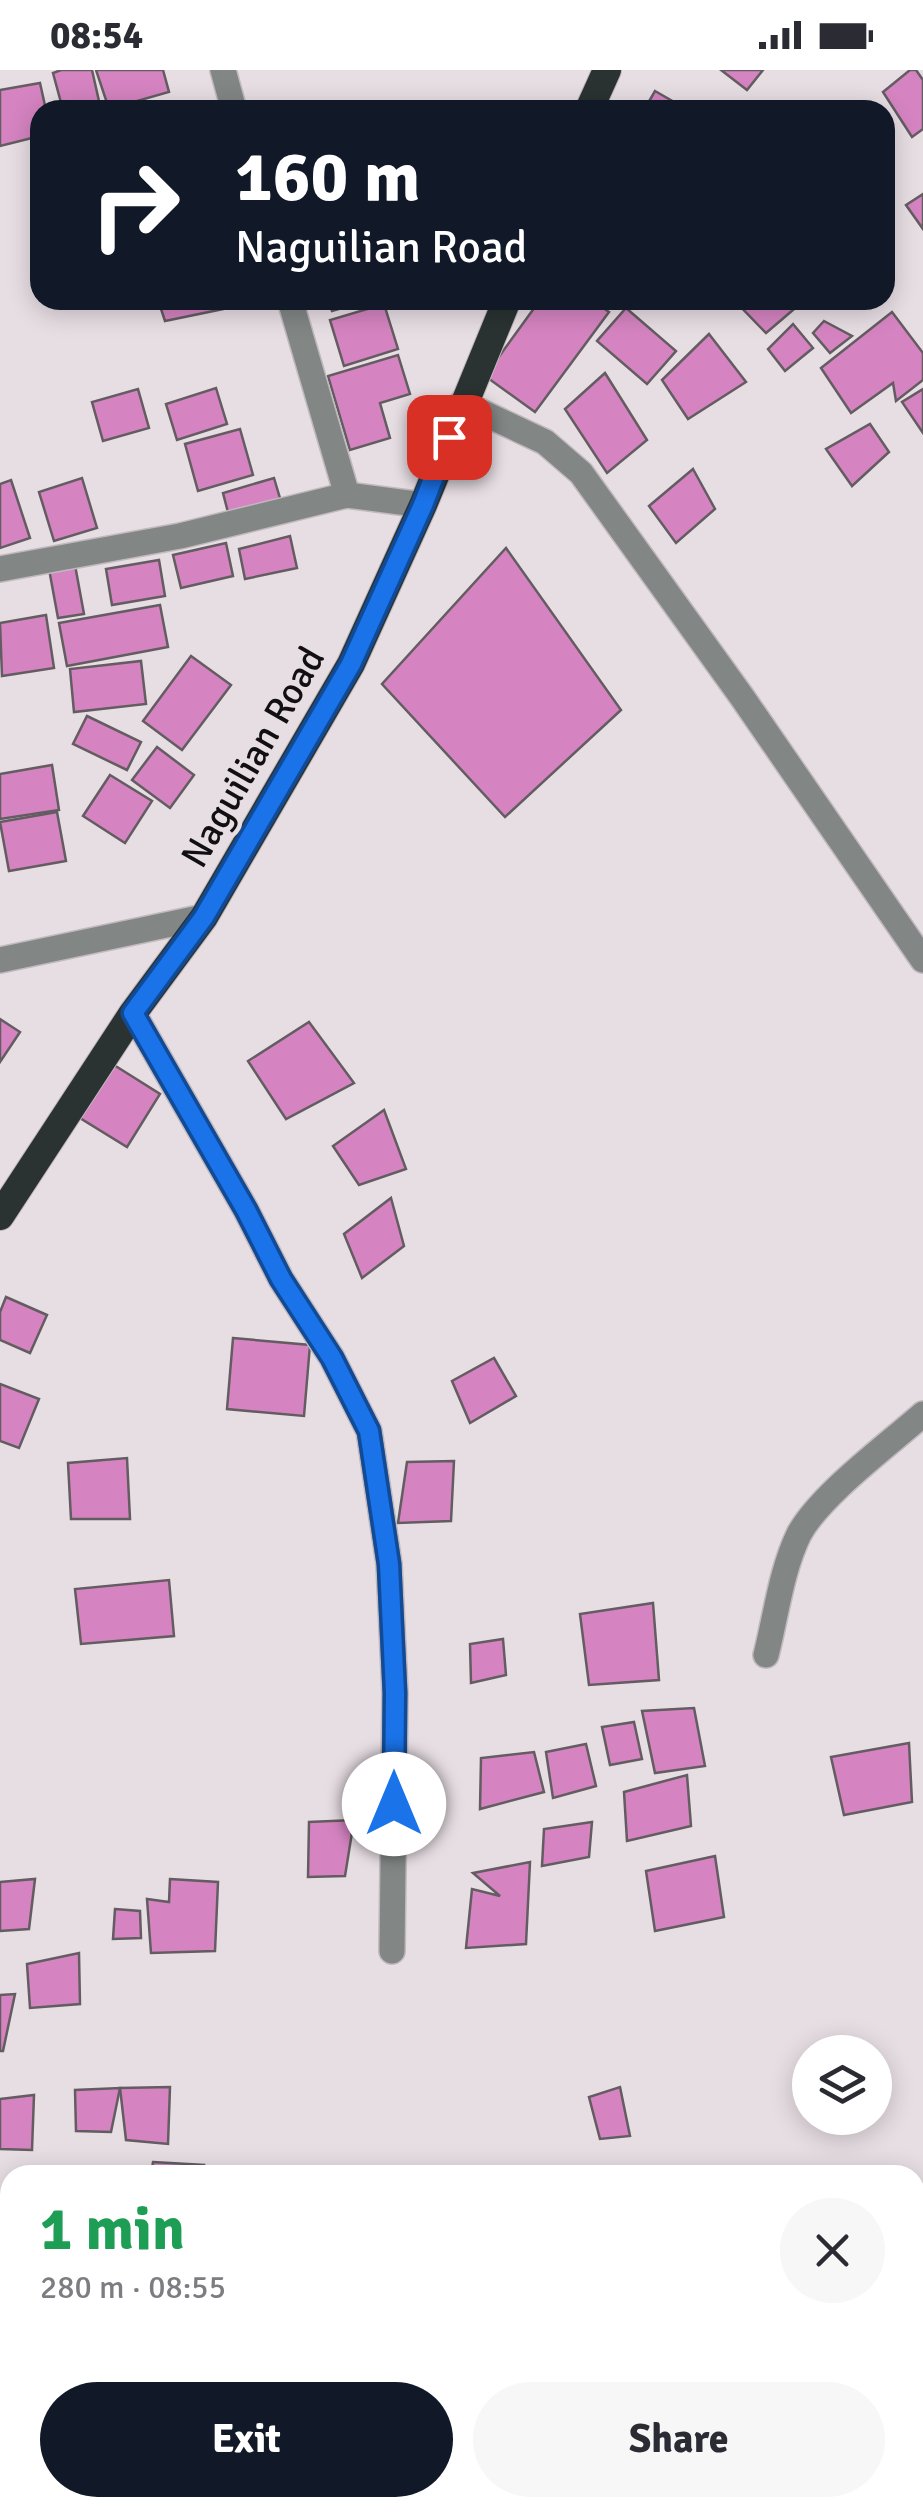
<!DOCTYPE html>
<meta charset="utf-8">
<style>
:root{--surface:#fff;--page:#f7f7f7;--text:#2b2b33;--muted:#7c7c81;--accent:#111827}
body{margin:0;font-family:Signika,sans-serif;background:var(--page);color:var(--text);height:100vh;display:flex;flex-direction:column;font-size:38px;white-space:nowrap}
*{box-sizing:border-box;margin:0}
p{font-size:32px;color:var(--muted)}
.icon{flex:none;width:55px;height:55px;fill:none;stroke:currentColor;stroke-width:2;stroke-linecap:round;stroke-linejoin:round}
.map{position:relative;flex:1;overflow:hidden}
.side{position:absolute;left:0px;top:2095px;width:925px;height:352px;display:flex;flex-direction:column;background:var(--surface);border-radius:30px 30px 0 0;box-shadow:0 5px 25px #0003}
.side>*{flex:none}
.hud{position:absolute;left:30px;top:30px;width:865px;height:210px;border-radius:30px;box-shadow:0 5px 25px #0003;background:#111827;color:#fff;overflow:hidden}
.fabs{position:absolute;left:792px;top:1965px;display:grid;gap:20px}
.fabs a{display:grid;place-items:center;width:100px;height:100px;border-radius:50%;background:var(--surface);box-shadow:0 5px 25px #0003;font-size:50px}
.pin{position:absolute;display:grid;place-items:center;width:85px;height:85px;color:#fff;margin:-42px;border-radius:20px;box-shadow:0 5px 15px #0006}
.me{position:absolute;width:110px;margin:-55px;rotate:0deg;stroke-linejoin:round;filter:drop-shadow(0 0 8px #0008)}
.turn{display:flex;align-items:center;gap:35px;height:210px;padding:0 40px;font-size:45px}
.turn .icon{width:130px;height:130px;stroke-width:2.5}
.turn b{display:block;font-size:70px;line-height:85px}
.round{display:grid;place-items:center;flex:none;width:105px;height:105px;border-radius:52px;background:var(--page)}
.headline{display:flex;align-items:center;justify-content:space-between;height:170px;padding:0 40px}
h1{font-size:60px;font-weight:700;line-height:75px;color:#1e9e55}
.primary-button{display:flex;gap:20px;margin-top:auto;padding:20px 40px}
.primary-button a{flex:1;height:115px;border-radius:60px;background:var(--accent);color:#fff;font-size:40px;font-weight:700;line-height:115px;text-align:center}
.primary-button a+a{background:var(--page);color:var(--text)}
.status{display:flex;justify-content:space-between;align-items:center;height:70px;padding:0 50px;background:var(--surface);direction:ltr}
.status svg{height:28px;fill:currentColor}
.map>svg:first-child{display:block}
.building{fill:#d584c1;stroke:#635c61;stroke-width:2.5}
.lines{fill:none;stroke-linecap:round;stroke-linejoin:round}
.minor-casing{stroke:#c1b9be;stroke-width:28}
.trunk-casing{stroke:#c1b9be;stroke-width:30}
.minor{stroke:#828786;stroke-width:25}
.trunk{stroke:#2a3332;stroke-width:28}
.route-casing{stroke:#114b97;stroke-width:25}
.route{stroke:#1a73e8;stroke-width:18}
.labels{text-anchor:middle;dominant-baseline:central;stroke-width:9;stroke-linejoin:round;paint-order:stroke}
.street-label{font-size:38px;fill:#120f11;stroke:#e7dee4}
</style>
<div class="status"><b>08:54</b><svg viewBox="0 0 49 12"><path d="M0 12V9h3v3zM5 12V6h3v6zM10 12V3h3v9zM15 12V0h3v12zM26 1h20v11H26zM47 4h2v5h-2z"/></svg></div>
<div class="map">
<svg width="923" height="2446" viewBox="0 0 923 2446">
<rect width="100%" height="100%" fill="#e7dee4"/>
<g class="building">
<path d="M 61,0 L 92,0 L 101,40 L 63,40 L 53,3 Z"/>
<path d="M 96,0 L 163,0 L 169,22 L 109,39 Z"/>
<path d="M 721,0 L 763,0 L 747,20 Z"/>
<path d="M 910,0 L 916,0 L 923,10 L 923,59 L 912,67 L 883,22 Z"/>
<path d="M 40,13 L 46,40 L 40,40 L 40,66 L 0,76 L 0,20 Z"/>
<path d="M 655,21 L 688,40 L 644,40 Z"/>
<path d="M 923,124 L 923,159 L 906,135 Z"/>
<path d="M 158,230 L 225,230 L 228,238 L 165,251 Z"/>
<path d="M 328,230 L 370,230 L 332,241 Z"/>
<path d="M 540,230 L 592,230 L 609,242 L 535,342 L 485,306 Z"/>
<path d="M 734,230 L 797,230 L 800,234 L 766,263 Z"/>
<path d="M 384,234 L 398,279 L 344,296 L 330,250 Z"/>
<path d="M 626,238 L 676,281 L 647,314 L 597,271 Z"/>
<path d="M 892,242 L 923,283 L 923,310 L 896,331 L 893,313 L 851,343 L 821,298 Z"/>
<path d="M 824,251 L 852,266 L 830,283 L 813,263 Z"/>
<path d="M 793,254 L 813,278 L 785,301 L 768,279 Z"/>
<path d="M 709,264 L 746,312 L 688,349 L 662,310 Z"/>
<path d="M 398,285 L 410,324 L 380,333 L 390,368 L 350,380 L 328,306 Z"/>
<path d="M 605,303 L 647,370 L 607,403 L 565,339 Z"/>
<path d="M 216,318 L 227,354 L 177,370 L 166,334 Z"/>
<path d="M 138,319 L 149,358 L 103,371 L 92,332 Z"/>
<path d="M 923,319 L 923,363 L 902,332 Z"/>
<path d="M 870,354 L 889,382 L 852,416 L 826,379 Z"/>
<path d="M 240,359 L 253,405 L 198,421 L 185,374 Z"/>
<path d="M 693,399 L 715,439 L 676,473 L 649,436 Z"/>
<path d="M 82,408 L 97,458 L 54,471 L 39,422 Z"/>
<path d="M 274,408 L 282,435 L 230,450 L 223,423 Z"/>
<path d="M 11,410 L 30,468 L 0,478 L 0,414 Z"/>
<path d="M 290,466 L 297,498 L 245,509 L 239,479 Z"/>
<path d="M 226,473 L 233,506 L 181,518 L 173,485 Z"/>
<path d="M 506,478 L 621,640 L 505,747 L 382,614 Z"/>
<path d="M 159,490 L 165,526 L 112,535 L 106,499 Z"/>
<path d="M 75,495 L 84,544 L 58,548 L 49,499 Z"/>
<path d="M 160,535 L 168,577 L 67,596 L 59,553 Z"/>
<path d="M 46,545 L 54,598 L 2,606 L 0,553 Z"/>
<path d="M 191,586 L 231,615 L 182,680 L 143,651 Z"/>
<path d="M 141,591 L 146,634 L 74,642 L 70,599 Z"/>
<path d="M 87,646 L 141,672 L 127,700 L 73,674 Z"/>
<path d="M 157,677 L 194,705 L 170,738 L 132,710 Z"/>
<path d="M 52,695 L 59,740 L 0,749 L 0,704 Z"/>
<path d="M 110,705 L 152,731 L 125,773 L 83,746 Z"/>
<path d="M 57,742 L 66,791 L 9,801 L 0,752 Z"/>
<path d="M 0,949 L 20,962 L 0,992 Z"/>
<path d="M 309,952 L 354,1013 L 286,1049 L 248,991 Z"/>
<path d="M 114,995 L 160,1024 L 127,1077 L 80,1048 Z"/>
<path d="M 384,1040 L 406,1099 L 359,1115 L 333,1076 Z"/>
<path d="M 391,1128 L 404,1176 L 362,1208 L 344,1164 Z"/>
<path d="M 6,1227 L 47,1245 L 30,1283 L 0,1270 L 0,1242 Z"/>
<path d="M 233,1268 L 310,1275 L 304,1346 L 227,1339 Z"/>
<path d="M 494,1288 L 516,1326 L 470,1353 L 452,1311 Z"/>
<path d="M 0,1314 L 39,1329 L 19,1378 L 0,1371 Z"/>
<path d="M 127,1388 L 130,1449 L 71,1449 L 68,1393 Z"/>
<path d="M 454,1391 L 451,1451 L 398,1453 L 407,1392 Z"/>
<path d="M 169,1510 L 174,1566 L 81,1574 L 75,1519 Z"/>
<path d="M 653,1533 L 659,1610 L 589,1615 L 580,1544 Z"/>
<path d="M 503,1569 L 506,1605 L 471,1613 L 470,1574 Z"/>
<path d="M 694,1638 L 705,1696 L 655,1703 L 642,1641 Z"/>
<path d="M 634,1652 L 642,1689 L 610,1695 L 602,1657 Z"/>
<path d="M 909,1673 L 912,1732 L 844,1745 L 831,1687 Z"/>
<path d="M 586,1674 L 596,1716 L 553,1728 L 546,1682 Z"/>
<path d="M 534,1682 L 544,1722 L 480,1739 L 481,1688 Z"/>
<path d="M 687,1705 L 691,1756 L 627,1771 L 624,1722 Z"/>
<path d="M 354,1750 L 345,1806 L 308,1807 L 309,1752 Z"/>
<path d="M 592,1752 L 589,1787 L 542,1796 L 544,1759 Z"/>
<path d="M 715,1786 L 724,1847 L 655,1861 L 646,1801 Z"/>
<path d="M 530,1792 L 526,1874 L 466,1878 L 472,1819 L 500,1826 L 473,1803 Z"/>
<path d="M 35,1809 L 29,1859 L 0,1861 L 0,1812 Z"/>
<path d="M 170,1809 L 218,1812 L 215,1881 L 151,1883 L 147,1829 L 169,1832 Z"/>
<path d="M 115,1839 L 140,1841 L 141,1868 L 113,1869 Z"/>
<path d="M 79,1883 L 80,1934 L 30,1938 L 27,1894 Z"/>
<path d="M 15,1924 L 3,1981 L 0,1981 L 0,1925 Z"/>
<path d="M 170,2017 L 168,2074 L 126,2070 L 120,2018 Z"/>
<path d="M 620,2017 L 630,2066 L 600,2069 L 589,2027 Z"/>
<path d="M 120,2018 L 111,2062 L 76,2061 L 75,2020 Z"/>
<path d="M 34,2025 L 32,2080 L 0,2079 L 0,2029 Z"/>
<path d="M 153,2092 L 204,2095 L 203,2105 L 151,2105 Z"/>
</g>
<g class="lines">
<defs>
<g id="minor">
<path d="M 223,0 L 234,40"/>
<path d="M 290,230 L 347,425"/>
<path d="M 462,333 L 545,372 L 581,403 L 742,627 L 923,890"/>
<path d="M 0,499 L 180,466 L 347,425 L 423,435"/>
<path d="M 0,890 L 204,847"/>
<path d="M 133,943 L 246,1140 L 281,1209 L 332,1288 L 369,1361 L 389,1494 L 395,1623 L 392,1881"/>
<path d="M 766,1585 C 776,1546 781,1501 799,1464 C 820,1425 888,1375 923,1344"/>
</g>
<g id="trunk">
<path d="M 589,40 L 607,0"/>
<path d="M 0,1146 L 133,943 L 204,847 L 351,594 L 423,435 L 507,230"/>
</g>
</defs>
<use href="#minor" class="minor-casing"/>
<use href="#trunk" class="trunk-casing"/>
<use href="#minor" class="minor"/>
<use href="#trunk" class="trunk"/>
</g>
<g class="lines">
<defs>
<path id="route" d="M 394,1734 L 395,1623 L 389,1494 L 369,1361 L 332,1288 L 281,1209 L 246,1140 L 133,943 L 204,847 L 351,594 L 423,435 L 449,367"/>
</defs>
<use href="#route" class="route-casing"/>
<use href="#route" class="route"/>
</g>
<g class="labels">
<g class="street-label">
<text transform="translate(253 687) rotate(-60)">Naguilian Road</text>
</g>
</g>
</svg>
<div class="fabs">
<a><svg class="icon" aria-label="layers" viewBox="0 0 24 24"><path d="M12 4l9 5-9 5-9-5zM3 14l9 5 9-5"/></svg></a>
</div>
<div class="pin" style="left:449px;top:367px;background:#d93025"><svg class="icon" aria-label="arrive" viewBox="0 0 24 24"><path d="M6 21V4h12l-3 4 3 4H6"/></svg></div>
<svg class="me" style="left:394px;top:1734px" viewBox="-20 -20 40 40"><circle r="19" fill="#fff"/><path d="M0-13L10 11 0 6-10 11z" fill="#1a73e8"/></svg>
<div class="hud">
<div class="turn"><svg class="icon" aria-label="right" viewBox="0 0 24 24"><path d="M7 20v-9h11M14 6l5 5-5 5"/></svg><div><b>160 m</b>Naguilian Road</div></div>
</div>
<section class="side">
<div class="headline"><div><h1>1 min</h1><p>280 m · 08:55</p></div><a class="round"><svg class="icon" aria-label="close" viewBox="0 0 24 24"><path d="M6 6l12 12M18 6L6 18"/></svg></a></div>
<div class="primary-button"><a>Exit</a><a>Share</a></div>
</section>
</div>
